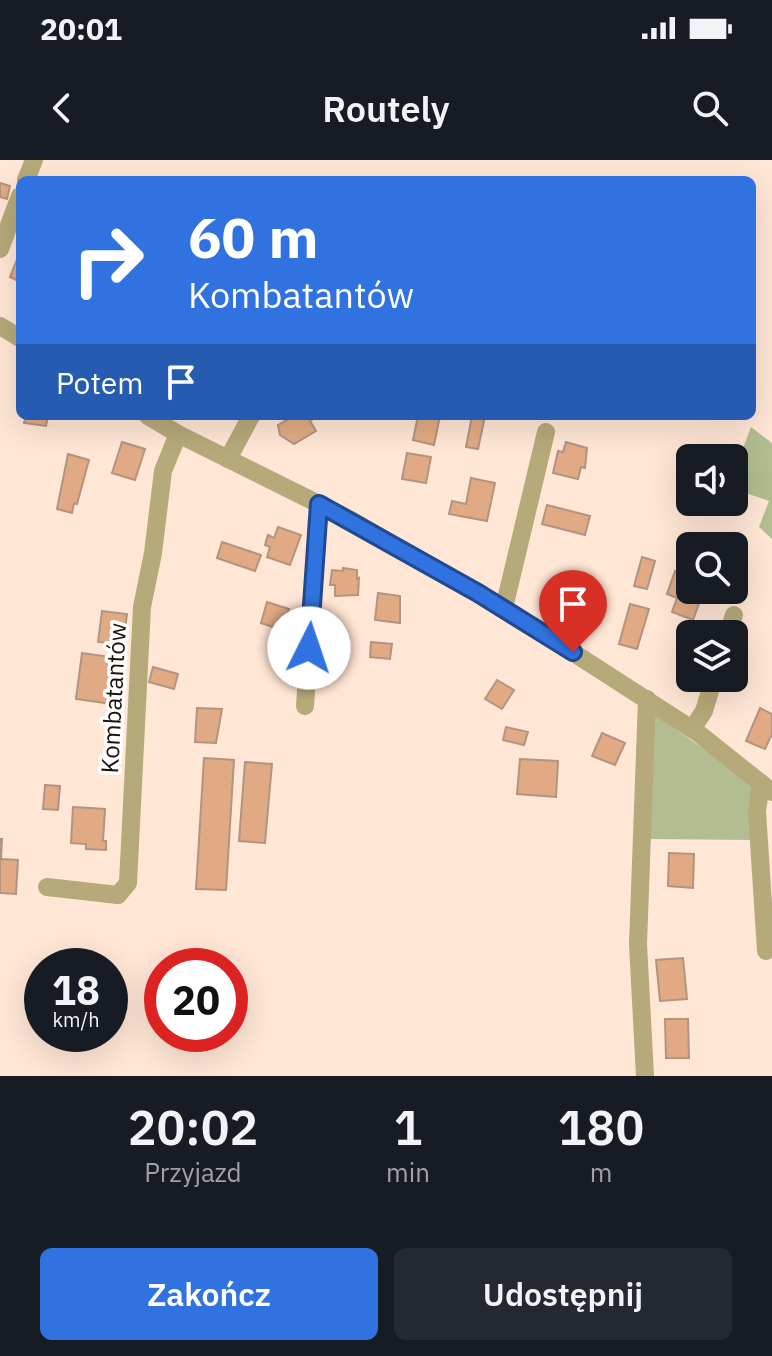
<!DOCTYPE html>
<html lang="pl">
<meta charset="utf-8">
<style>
:root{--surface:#171b24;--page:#242831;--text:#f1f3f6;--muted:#9ea1a6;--accent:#3072df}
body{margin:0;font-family:"IBM Plex Sans",sans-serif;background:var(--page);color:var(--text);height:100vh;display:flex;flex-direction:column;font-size:30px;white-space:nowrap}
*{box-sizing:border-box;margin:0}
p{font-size:26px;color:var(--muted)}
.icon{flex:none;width:44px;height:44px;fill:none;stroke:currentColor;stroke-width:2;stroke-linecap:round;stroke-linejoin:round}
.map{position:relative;height:916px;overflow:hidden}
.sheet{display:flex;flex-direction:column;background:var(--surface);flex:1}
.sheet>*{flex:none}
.hud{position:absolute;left:16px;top:16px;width:740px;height:244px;border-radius:12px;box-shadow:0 8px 32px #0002;background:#3072df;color:#fff;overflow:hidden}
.controls{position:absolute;left:676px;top:284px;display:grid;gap:16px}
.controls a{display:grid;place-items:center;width:72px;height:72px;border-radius:12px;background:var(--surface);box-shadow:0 8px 32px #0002;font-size:40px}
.speed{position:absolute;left:24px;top:788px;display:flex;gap:16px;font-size:40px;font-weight:700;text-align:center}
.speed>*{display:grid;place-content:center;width:104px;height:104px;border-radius:50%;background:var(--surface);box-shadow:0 8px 32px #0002;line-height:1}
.speed small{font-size:20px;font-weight:400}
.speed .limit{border:12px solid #d22;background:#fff;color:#111}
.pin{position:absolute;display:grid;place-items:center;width:68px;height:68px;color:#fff;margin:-82px -34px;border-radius:50% 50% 50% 0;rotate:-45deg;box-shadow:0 0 8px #0007}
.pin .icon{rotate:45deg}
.me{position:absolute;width:88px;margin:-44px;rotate:4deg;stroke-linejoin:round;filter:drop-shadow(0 0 6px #0008)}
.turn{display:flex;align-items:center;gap:28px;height:168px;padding:0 40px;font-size:36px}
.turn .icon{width:104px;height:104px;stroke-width:2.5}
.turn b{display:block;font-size:56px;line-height:68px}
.then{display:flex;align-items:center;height:76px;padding:0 40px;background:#0003;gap:16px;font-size:30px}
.eta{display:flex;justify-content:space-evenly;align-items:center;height:136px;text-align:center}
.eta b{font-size:48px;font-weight:600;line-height:56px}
.cta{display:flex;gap:16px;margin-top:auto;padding:16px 40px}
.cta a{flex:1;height:92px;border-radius:12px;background:var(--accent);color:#fff;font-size:32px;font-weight:600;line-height:92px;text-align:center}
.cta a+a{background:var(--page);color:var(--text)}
.status{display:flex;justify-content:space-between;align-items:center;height:56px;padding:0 40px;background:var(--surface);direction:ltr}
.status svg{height:22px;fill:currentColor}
header{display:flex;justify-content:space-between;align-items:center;height:104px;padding:0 40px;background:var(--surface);font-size:36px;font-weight:600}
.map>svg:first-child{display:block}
.green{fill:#b2be91}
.building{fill:#e1aa84;stroke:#b29481;stroke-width:2}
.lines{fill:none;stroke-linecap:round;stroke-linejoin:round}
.minor{stroke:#b6a97a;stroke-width:18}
.route-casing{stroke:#1f4a91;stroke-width:20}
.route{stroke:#3072df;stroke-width:14}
.labels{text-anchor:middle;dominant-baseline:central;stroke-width:7;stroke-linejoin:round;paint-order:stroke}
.street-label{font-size:24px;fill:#1b110a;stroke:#fff}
</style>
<div class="status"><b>20:01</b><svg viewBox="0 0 49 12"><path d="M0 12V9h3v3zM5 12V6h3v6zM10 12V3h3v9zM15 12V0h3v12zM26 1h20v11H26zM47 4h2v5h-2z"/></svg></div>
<header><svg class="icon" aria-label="back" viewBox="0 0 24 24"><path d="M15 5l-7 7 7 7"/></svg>Routely<svg class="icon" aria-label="search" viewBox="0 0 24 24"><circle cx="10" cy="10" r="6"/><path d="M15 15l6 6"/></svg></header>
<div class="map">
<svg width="772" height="916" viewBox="0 0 772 916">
<rect width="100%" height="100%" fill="#ffe6d5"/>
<g class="green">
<path d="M 751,267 L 772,283 L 772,379 L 759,367 L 769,341 L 734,329 L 734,312 Z"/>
<path d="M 654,554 L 755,625 L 753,680 L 650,679 Z"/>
</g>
<g class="building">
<path d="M 0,23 L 10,26 L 7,39 L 0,37 Z"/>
<path d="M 20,92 L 20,118 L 18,121 L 10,117 Z"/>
<path d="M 26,256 L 48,256 L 46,266 L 24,263 Z"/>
<path d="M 294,256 L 317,256 L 310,261 L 316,271 L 294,284 L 280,275 L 278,265 Z"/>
<path d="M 418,256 L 440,256 L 434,285 L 413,280 Z"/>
<path d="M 472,256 L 485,256 L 478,289 L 466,287 Z"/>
<path d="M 122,282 L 145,289 L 135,320 L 112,313 Z"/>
<path d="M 566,282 L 587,288 L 585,308 L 581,307 L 578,319 L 553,313 L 558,291 L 563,292 Z"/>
<path d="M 407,293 L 431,297 L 426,323 L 402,319 Z"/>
<path d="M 68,294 L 89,300 L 77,344 L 74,343 L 72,353 L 57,349 Z"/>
<path d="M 471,318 L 495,323 L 487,361 L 449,354 L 452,341 L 466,344 Z"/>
<path d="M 547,345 L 590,356 L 585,375 L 542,364 Z"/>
<path d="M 278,367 L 301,375 L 290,405 L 267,397 L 270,387 L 265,385 L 268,375 L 274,378 Z"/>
<path d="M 222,382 L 261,395 L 255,411 L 217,398 Z"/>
<path d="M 642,397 L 655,401 L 647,429 L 634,426 Z"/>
<path d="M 343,408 L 357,410 L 357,419 L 359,418 L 358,435 L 335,436 L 335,425 L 330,425 L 332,410 L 343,411 Z"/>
<path d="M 675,411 L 690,416 L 690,430 L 704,430 L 693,460 L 672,452 L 677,438 L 667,434 Z"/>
<path d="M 378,433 L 400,436 L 400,463 L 375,460 Z"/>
<path d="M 267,442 L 289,449 L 282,470 L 261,463 Z"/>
<path d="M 630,444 L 649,449 L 637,489 L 619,484 Z"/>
<path d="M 102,451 L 127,454 L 123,485 L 98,482 Z"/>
<path d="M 371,482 L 392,484 L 390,499 L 370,497 Z"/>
<path d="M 687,486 L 690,487 L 690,510 L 680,507 Z"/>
<path d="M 82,493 L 118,498 L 112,544 L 76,539 Z"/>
<path d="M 153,507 L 178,514 L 174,529 L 149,522 Z"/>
<path d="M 497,520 L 514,530 L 502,549 L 485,539 Z"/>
<path d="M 197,548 L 222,549 L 216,583 L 195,582 Z"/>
<path d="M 760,548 L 772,554 L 772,574 L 765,589 L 746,581 Z"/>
<path d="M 506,567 L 528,572 L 524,585 L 503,580 Z"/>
<path d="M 602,573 L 625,583 L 615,605 L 592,596 Z"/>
<path d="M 204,598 L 234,600 L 226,730 L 196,729 Z"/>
<path d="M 520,599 L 558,601 L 556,637 L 517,634 Z"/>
<path d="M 245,602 L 272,604 L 265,683 L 239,681 Z"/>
<path d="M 45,625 L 60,626 L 58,650 L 43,649 Z"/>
<path d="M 73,647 L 105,649 L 103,681 L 106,681 L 106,690 L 86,689 L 86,684 L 71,683 Z"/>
<path d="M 0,679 L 2,679 L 1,699 L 18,700 L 16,734 L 0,733 Z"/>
<path d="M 669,693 L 694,694 L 693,728 L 668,726 Z"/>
<path d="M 683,798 L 687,839 L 660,841 L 656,800 Z"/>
<path d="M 665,859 L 688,859 L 689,898 L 666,898 Z"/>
</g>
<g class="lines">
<g class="minor">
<path d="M 26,20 L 34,0"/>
<path d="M 0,89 L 20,36"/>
<path d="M 0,166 L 20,178"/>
<path d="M 148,256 L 178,274 L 351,360 L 504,448 L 698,573 L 772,632"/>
<path d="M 228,299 L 251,256"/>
<path d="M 504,448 L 546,272"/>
<path d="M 728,474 L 734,455"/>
<path d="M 305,546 L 319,344"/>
<path d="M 692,569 L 704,551 L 714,518"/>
<path d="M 761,623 L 757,651 L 766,791"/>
<path d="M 47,727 L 118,735 L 128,723 L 142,447 L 153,393 L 163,311 L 178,274"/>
<path d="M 645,916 L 638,784 L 647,539"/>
</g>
</g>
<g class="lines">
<defs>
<path id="route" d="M 309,488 L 319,344 L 478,433 L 573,492"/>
</defs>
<use href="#route" class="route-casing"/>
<use href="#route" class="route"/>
</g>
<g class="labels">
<g class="street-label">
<text transform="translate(113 538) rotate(-87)">Kombatantów</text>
</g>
</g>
</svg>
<div class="controls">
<a><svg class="icon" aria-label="sound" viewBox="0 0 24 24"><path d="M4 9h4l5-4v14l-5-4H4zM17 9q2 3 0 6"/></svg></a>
<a><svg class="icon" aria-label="search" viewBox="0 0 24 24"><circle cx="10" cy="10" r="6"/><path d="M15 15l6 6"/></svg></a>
<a><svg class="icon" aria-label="layers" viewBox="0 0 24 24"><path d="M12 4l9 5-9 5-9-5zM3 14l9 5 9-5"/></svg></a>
</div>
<div class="speed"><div>18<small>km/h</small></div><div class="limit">20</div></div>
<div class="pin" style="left:573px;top:492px;background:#d93025"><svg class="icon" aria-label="arrive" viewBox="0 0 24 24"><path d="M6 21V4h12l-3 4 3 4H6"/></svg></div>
<svg class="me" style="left:309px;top:488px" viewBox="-20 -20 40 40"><circle r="19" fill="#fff"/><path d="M0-13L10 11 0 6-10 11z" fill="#3072df"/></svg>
<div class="hud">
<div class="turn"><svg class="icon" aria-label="right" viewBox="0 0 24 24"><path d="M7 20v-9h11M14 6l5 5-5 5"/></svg><div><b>60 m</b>Kombatantów</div></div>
<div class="then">Potem<svg class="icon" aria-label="arrive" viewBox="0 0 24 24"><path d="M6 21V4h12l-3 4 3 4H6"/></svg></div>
</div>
</div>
<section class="sheet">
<div class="eta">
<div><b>20:02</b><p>Przyjazd</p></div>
<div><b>1</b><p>min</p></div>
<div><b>180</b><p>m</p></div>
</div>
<div class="cta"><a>Zakończ</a><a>Udostępnij</a></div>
</section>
